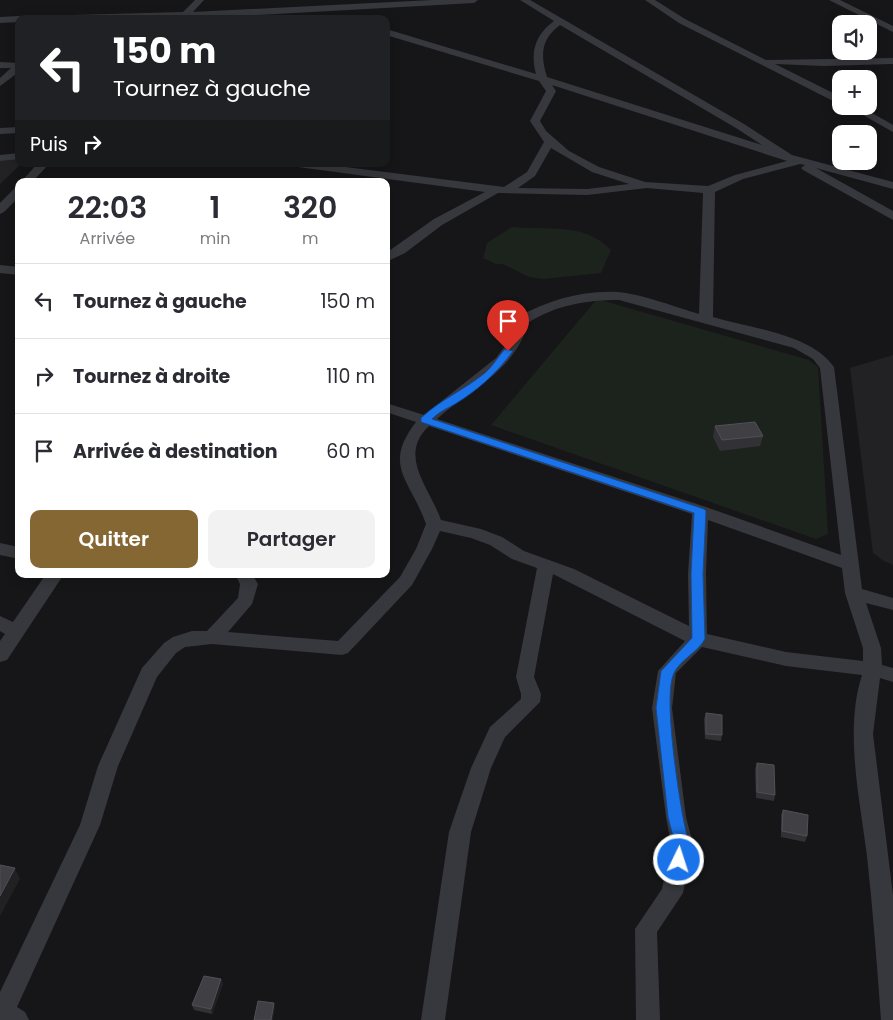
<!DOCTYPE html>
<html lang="fr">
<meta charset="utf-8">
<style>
:root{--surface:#fff;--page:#f2f2f3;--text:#2b2b33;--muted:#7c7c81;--line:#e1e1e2;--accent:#856733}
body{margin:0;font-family:Poppins,sans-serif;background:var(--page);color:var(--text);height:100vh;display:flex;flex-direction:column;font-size:19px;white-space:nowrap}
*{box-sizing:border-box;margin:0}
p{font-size:16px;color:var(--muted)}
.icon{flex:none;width:28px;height:28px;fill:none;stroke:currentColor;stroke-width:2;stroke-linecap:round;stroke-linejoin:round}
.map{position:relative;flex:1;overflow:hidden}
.sheet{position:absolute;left:15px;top:178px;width:375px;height:400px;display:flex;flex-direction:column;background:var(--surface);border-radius:10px;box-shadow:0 2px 12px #0003}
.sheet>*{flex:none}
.guide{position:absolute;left:15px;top:15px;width:375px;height:152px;border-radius:10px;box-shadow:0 2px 12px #0003;background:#202124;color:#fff;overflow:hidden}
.fabs{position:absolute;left:832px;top:15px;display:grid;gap:10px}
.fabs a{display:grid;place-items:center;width:45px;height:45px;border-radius:10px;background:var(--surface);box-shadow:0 2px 12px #0003;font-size:25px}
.pin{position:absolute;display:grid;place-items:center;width:42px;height:42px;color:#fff;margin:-51px -21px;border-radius:50% 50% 50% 0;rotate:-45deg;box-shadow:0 0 5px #0007}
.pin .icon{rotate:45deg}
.me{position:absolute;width:55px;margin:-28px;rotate:4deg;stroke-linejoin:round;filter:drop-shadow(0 0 4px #0008)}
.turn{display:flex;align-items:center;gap:18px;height:105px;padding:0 15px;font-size:22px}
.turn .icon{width:65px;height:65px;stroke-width:2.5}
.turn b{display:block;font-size:35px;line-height:42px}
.then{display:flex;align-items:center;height:48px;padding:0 15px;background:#0003;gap:10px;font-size:19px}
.eta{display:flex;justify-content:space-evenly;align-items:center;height:85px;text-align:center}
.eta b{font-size:30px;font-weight:600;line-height:35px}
.action{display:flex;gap:10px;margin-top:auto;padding:10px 15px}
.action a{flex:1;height:58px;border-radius:10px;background:var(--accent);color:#fff;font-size:20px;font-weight:600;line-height:58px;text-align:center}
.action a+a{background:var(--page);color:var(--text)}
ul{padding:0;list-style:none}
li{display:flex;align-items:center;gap:15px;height:75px;padding:0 15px;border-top:1px solid var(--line)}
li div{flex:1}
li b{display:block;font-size:19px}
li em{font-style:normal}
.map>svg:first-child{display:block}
.built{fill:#222225}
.green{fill:#1c231d}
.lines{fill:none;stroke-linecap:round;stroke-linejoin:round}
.minor{fill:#37383d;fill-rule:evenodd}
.wall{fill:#323236}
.shaded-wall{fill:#212124}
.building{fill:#3f3f44;stroke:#4f5156}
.route{fill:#1a73e8;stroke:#114b97}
</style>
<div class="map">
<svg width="893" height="1020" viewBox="0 0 893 1020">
<rect width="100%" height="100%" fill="#161618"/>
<g class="built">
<path d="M 19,157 L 19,164 L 21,164 L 0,184 L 0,161 Z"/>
<path d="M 893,355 L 893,565 L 884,561 L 873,553 L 850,368 Z"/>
</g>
<g class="green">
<path d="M 512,227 C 548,231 582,221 611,250 L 601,273 L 543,279 L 529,277 L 503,264 L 496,264 L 483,258 L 487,243 Z"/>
<path d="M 597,299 L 809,360 L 818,367 L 828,534 L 816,539 L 491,425 Z"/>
</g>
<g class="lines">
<g class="minor">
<path d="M 195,0 L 204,0 L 193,12 L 432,0 L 478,0 L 474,3 L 187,19 L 30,19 L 34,16 L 183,12 Z"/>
<path d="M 520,0 L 530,0 L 744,124 L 792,155 L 893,182 L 893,189 L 816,168 L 893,211 L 893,220 L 803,170 L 801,168 L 805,165 L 800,164 L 743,179 L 715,192 L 713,317 C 750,328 811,334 834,367 L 862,589 L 893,598 L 893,610 L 866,603 L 881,648 L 882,665 L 893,668 L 893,682 L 880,678 L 873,734 L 893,895 L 893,1020 L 881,1020 C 877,965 873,911 867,856 C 860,800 844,730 862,675 L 786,666 L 702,647 L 676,673 L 672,708 L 686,817 L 693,844 L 683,893 L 657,932 L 660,1020 L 636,1020 L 635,929 L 662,889 L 671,844 L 666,817 L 652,708 L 658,671 L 685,641 L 553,574 L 534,677 L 541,694 L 540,702 L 505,737 L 491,768 L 471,832 L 445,1020 L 421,1020 L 449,832 L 471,768 L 490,727 L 521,699 L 521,694 L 516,677 L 537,568 L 512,559 L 490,545 L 471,538 L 440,531 L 432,549 L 412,585 L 348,653 L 342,655 L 212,644 L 185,647 L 176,653 L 157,677 L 118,766 L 100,825 L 17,1007 L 25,1012 L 29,1020 L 0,1020 L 0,992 L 80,825 L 98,766 L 142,668 L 164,643 L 173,637 L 192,631 L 207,631 L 238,598 L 240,584 L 235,574 L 252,574 L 258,584 L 252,604 L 228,632 L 338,641 L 400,577 L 416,549 L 426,524 C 410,479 382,466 416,422 L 386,412 L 386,403 L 424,415 L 496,358 L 509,341 L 518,317 C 548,300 583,290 618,292 C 641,294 676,307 699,314 L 703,193 L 647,188 L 587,195 L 498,193 L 442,225 L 405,253 L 386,262 L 386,253 L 434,219 L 485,192 L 298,167 L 292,164 L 322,164 L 504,187 L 527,172 L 544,142 L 530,121 L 546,91 L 539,81 L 386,35 L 386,29 L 536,74 C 530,52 535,35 554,21 ZM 560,25 L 736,128 L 762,145 L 547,77 C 540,55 541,39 560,25 ZM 552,85 L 787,161 L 735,175 L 708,186 L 645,182 L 599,167 L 569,151 L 546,131 L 540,121 L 556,91 ZM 551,148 L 592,172 L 629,184 L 587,189 L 518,188 L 535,176 ZM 619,300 L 794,348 L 813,359 L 820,368 L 841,555 L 706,507 L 437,419 C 474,386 513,373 529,322 C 557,305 586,300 619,300 ZM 429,426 L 692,514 L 688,574 L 689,626 L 574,569 L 524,551 L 502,537 L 481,529 L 441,520 C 430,488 397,456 429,426 ZM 708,520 L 842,568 L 845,593 L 863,648 L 863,661 L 786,652 L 707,634 L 706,574 Z"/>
<path d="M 645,0 L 655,0 L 685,19 L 766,60 L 893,58 L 893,64 L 824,66 L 775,64 L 841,97 L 841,104 L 837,103 L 679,23 Z"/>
<path d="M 829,0 L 840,0 L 893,26 L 893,32 Z"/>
<path d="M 0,17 L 19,16 L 23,19 L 19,19 L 19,22 L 0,23 Z"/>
<path d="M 0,62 L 19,63 L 19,72 L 0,86 L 0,78 L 11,68 L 0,68 Z"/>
<path d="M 847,106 L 860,106 L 893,125 L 893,132 Z"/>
<path d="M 19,127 L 19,133 L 0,134 L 0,128 Z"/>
<path d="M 19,153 L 19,159 L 0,161 L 0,155 Z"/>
<path d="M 37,164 L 49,164 L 33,181 L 22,181 Z"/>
<path d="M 19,187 L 19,197 L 4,212 L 0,214 L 0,203 L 15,188 Z"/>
<path d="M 0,265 L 19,267 L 19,275 L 0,273 Z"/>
<path d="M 0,543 L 19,547 L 19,559 L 0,555 Z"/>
<path d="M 46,574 L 64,574 L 7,660 L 0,662 L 0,641 L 5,634 L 0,631 L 0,616 L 13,622 Z"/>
</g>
</g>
<g class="wall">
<path d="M 715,426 L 763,436 L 760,446 L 720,451 L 713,437 Z"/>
<path d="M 706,713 L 722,735 L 721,741 L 705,739 L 704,719 Z"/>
<path d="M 757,763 L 775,795 L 774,801 L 756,798 L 755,769 Z"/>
<path d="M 783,810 L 807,836 L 805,842 L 781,837 L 781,815 Z"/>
<path d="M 221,979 L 223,984 L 212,1014 L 194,1010 L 192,1005 Z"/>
</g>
<g class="shaded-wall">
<path d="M 15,868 L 20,879 L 0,916 L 0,896 Z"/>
<path d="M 221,979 L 223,984 L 212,1014 L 211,1009 Z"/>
<path d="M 274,1003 L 275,1008 L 273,1020 L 271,1020 Z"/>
</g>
<g class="building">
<path d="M 755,422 L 763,436 L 722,440 L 715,426 Z"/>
<path d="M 706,713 L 722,715 L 722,735 L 706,734 Z"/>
<path d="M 757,763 L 774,765 L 775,795 L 757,792 Z"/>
<path d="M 783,810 L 808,815 L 807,836 L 782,831 Z"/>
<path d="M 0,865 L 15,868 L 0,896 Z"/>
<path d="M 204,976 L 221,979 L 211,1009 L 192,1005 Z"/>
<path d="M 258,1001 L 274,1003 L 271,1020 L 254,1020 Z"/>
</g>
<path class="route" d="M 505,349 L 513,351 C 497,373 478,390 455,404 C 446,409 439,412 432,419 L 704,509 L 706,511 L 703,574 L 705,639 C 698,652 680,660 674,673 C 663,695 678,790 683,817 C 686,834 692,848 684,865 L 679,867 L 673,865 L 671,860 L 675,844 L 668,817 L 656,708 L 661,671 L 692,638 L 691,574 L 694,513 L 421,422 L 421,418 C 440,400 464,390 485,373 C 492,367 498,357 505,349 Z"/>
</svg>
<div class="fabs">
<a><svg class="icon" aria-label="sound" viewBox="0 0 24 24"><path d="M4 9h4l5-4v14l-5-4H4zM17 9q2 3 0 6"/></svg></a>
<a>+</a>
<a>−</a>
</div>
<div class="pin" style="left:508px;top:351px;background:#d93025"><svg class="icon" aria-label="arrive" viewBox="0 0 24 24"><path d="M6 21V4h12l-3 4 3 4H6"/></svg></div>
<svg class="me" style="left:679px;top:860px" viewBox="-20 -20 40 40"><circle r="17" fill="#1a73e8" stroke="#fff" stroke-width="3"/><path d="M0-11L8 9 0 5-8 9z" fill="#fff"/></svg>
<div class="guide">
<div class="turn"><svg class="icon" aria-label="left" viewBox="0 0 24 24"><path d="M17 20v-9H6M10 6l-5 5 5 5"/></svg><div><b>150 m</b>Tournez à gauche</div></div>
<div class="then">Puis<svg class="icon" aria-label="right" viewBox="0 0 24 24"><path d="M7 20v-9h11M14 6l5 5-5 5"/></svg></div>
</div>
<section class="sheet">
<div class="eta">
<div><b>22:03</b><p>Arrivée</p></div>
<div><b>1</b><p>min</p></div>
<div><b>320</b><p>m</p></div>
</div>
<ul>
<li><svg class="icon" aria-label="left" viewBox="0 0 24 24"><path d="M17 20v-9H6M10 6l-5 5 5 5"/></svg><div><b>Tournez à gauche</b></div><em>150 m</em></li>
<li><svg class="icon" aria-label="right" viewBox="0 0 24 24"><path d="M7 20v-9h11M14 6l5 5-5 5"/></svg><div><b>Tournez à droite</b></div><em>110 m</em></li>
<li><svg class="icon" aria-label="arrive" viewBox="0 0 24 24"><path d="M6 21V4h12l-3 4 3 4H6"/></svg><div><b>Arrivée à destination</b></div><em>60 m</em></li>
</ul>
<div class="action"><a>Quitter</a><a>Partager</a></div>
</section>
</div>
